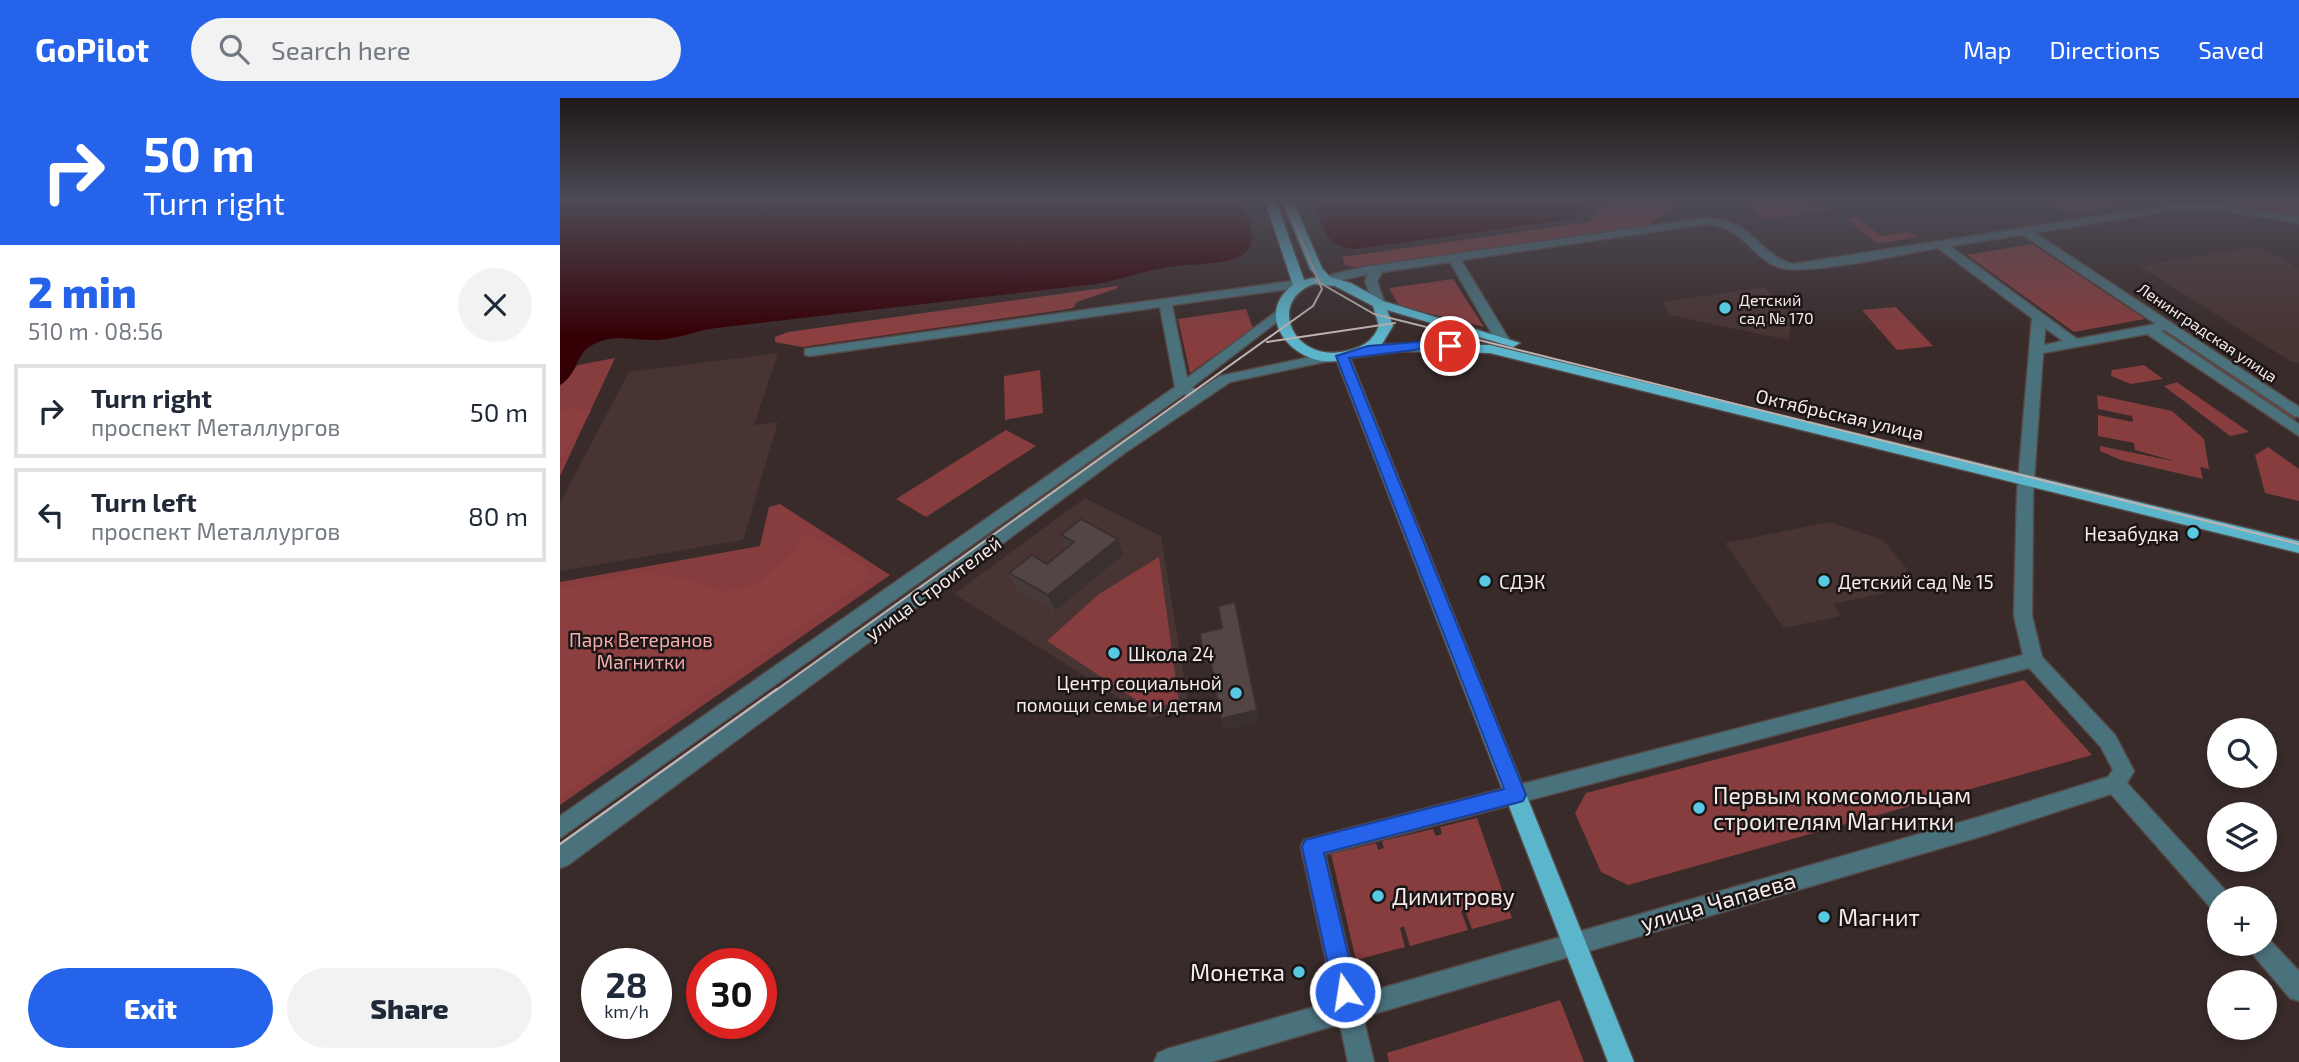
<!DOCTYPE html>
<meta charset="utf-8">
<style>
:root{--surface:#fff;--page:#f2f2f3;--text:#1f2937;--muted:#747a83;--line:#e0e1e3;--accent:#2563eb}
body{margin:0;font-family:"Exo 2",sans-serif;background:var(--page);color:var(--text);height:100vh;display:flex;flex-direction:column;font-size:26px;white-space:nowrap}
*{box-sizing:border-box;margin:0}
p{font-size:23px;color:var(--muted)}
.icon{flex:none;width:38px;height:38px;fill:none;stroke:currentColor;stroke-width:2;stroke-linecap:round;stroke-linejoin:round}
.map{position:relative;flex:1;overflow:hidden}
.panel{display:flex;flex-direction:column;background:var(--surface);width:560px}
.panel>*{flex:none}
.hud{background:#2563eb;color:#fff;overflow:hidden}
.tools{position:absolute;left:1647px;top:620px;display:grid;gap:14px}
.tools a{display:grid;place-items:center;width:70px;height:70px;border-radius:50%;background:var(--surface);box-shadow:0 4px 10px #0003;font-size:35px}
.speed{position:absolute;left:21px;top:850px;display:flex;gap:14px;font-size:35px;font-weight:700;text-align:center}
.speed>*{display:grid;place-content:center;width:91px;height:91px;border-radius:50%;background:var(--surface);box-shadow:0 4px 10px #0003;line-height:1}
.speed small{font-size:18px;font-weight:400}
.speed .limit{border:10px solid #d22;background:#fff;color:#111}
.pin{position:absolute;display:grid;place-items:center;width:60px;height:60px;color:#fff;margin:-30px;border:4px solid #fff;border-radius:50%;box-shadow:0 2px 7px #0007}
.me{position:absolute;width:77px;margin:-38px;rotate:347deg;stroke-linejoin:round;filter:drop-shadow(0 0 5px #0008)}
.turn{display:flex;align-items:center;gap:24px;height:147px;padding:0 28px;font-size:32px}
.turn .icon{width:91px;height:91px;stroke-width:2.5}
.turn b{display:block;font-size:49px;line-height:60px}
.round{display:grid;place-items:center;flex:none;width:74px;height:74px;border-radius:37px;background:var(--page)}
.headline{display:flex;align-items:center;justify-content:space-between;height:119px;padding:0 28px}
h1{font-size:42px;font-weight:800;line-height:52px;color:var(--accent)}
.cta{display:flex;gap:14px;margin-top:auto;padding:14px 28px}
.cta a{flex:1;height:80px;border-radius:42px;background:var(--accent);color:#fff;font-size:28px;font-weight:800;line-height:80px;text-align:center}
.cta a+a{background:var(--page);color:var(--text)}
ul{padding:0;list-style:none}
li{display:flex;align-items:center;gap:21px;height:94px;margin:0 14px 10px;padding:0 14px;border:4px solid var(--line);border-radius:0px}
li div{flex:1}
li b{display:block;font-size:26px}
li em{font-style:normal}
header{display:flex;align-items:center;gap:42px;box-sizing:border-box;height:98px;padding:0 35px;background:var(--accent);color:#fff}
header strong{font-size:33px}
nav{display:flex;gap:38px;margin-inline-start:auto;font-size:24px}
.search{width:490px;height:63px;background:var(--page);display:flex;align-items:center;gap:18px;box-sizing:border-box;padding:0 24px;border-radius:38px;color:var(--muted);font-size:26px}
main{display:flex;flex:1;min-height:0}
.map>svg:first-child{display:block}
.built{fill:#483433}
.green{fill:#873d3e}
.forest{fill:#8d3f40}
.water{fill:#350005}
.lines{fill:none;stroke-linecap:round;stroke-linejoin:round}
.minor-casing{stroke:#564a49;stroke-width:3}
.major-casing{stroke:#564a49;stroke-width:3}
.minor{fill:#4a727d;fill-rule:evenodd}
.major{fill:#5bb5cb;fill-rule:evenodd}
.tram-far1{stroke:#bdb3b2;stroke-width:2}
.tram{stroke:#bdb3b2;stroke-width:2.5}
.wall{fill:#473b3a}
.shaded-wall{fill:#3a3030}
.building{fill:#534544;stroke:#3a3030;stroke-width:2}
.route{fill:#2563eb;stroke:#184099;stroke-width:2}
.poi-dot{fill:#58c9e3;stroke:#1b1515;stroke-width:2.5}
.labels{text-anchor:middle;dominant-baseline:central;stroke-width:5;stroke-linejoin:round;paint-order:stroke}
.far-poi-label{font-size:16px;fill:#f5eceb;stroke:#1b1515;text-anchor:start}
.far-street-label{font-size:16px;fill:#f5eceb;stroke:#1b1515}
.street-label{font-size:19px;fill:#f5eceb;stroke:#1b1515}
.poi-label{font-size:19px;fill:#f5eceb;stroke:#1b1515;text-anchor:start}
.park-label{font-size:19px;fill:#f4aeac;stroke:#1b1515}
.near-poi-label{font-size:23px;fill:#f5eceb;stroke:#1b1515;text-anchor:start}
.near-street-label{font-size:23px;fill:#f5eceb;stroke:#1b1515}
</style>
<header>
<strong>GoPilot</strong>
<div class="search"><svg class="icon" aria-label="search" viewBox="0 0 24 24"><circle cx="10" cy="10" r="6"/><path d="M15 15l6 6"/></svg>Search here</div>
<nav><a>Map</a><a>Directions</a><a>Saved</a></nav>
</header>
<main>
<section class="panel">
<div class="hud">
<div class="turn"><svg class="icon" aria-label="right" viewBox="0 0 24 24"><path d="M7 20v-9h11M14 6l5 5-5 5"/></svg><div><b>50 m</b>Turn right</div></div>
</div>
<div class="headline"><div><h1>2 min</h1><p>510 m · 08:56</p></div><a class="round"><svg class="icon" aria-label="close" viewBox="0 0 24 24"><path d="M6 6l12 12M18 6L6 18"/></svg></a></div>
<ul>
<li><svg class="icon" aria-label="right" viewBox="0 0 24 24"><path d="M7 20v-9h11M14 6l5 5-5 5"/></svg><div><b>Turn right</b><p>проспект Металлургов</p></div><em>50 m</em></li>
<li><svg class="icon" aria-label="left" viewBox="0 0 24 24"><path d="M17 20v-9H6M10 6l-5 5 5 5"/></svg><div><b>Turn left</b><p>проспект Металлургов</p></div><em>80 m</em></li>
</ul>
<div class="cta"><a>Exit</a><a>Share</a></div>
</section>
<div class="map">
<svg width="1739" height="964" viewBox="0 0 1739 964">
<rect width="100%" height="100%" fill="#382b2a"/>
<g class="built">
<path d="M 1698,149 L 1739,171 L 1739,265 L 1730,263 L 1579,168 Z"/>
<path d="M 1205,189 L 1232,218 L 1229,242 L 1109,217 L 1103,204 Z"/>
<path d="M 218,255 L 194,327 L 218,324 L 183,442 L 0,473 L 0,405 L 69,274 Z"/>
<path d="M 525,400 L 601,438 L 629,610 L 591,620 L 394,496 Z"/>
<path d="M 1269,424 L 1323,442 L 1348,472 L 1324,495 L 1274,506 L 1281,518 L 1224,530 L 1165,445 Z"/>
</g>
<g class="green">
<path d="M 1050,103 L 1123,103 L 1088,127 L 794,169 L 785,167 L 782,159 L 1029,124 Z"/>
<path d="M 1180,103 L 1240,103 L 1269,112 L 1204,122 Z"/>
<path d="M 1487,103 L 1589,103 L 1507,115 Z"/>
<path d="M 1652,103 L 1739,103 L 1739,117 Z"/>
<path d="M 1296,119 L 1321,138 L 1349,134 L 1357,139 L 1318,146 L 1286,121 Z"/>
<path d="M 1472,146 L 1585,221 L 1514,234 L 1407,157 Z"/>
<path d="M 893,181 L 924,229 L 839,208 L 829,190 Z"/>
<path d="M 1336,209 L 1373,248 L 1337,252 L 1302,212 Z"/>
<path d="M 686,211 L 693,230 L 630,275 L 618,221 Z"/>
<path d="M 1613,235 L 1739,318 L 1739,320 L 1730,321 L 1603,237 Z"/>
<path d="M 55,260 L 0,378 L 0,287 L 18,267 Z"/>
<path d="M 1584,267 L 1603,281 L 1571,286 L 1551,278 L 1552,272 Z"/>
<path d="M 480,272 L 483,315 L 445,322 L 444,278 Z"/>
<path d="M 1618,284 L 1618,285 L 1689,334 L 1670,338 L 1604,288 Z"/>
<path d="M 1537,297 L 1612,313 L 1644,341 L 1649,371 L 1640,369 L 1643,381 L 1561,362 L 1540,353 L 1540,348 L 1618,364 L 1575,352 L 1574,345 L 1538,338 L 1538,317 L 1573,324 L 1572,318 L 1538,311 Z"/>
<path d="M 446,332 L 476,348 L 366,419 L 336,401 Z"/>
<path d="M 1708,349 L 1739,371 L 1739,403 L 1705,395 L 1695,357 Z"/>
<path d="M 220,406 L 330,477 L 0,707 L 0,484 L 200,448 L 209,409 Z"/>
<path d="M 599,459 L 619,605 L 587,609 L 487,543 L 539,496 Z"/>
<path d="M 1464,582 L 1532,657 L 1068,787 L 1041,774 L 1015,715 L 1026,695 Z"/>
<path d="M 917,720 L 952,820 L 912,831 L 905,812 L 901,813 L 908,832 L 850,848 L 844,828 L 840,830 L 845,849 L 796,862 L 771,756 L 816,745 L 818,752 L 824,750 L 822,743 L 873,731 L 876,738 L 882,736 L 880,729 Z"/>
<path d="M 1000,902 L 1024,964 L 829,964 L 827,955 Z"/>
</g>
<g class="forest">
<path d="M 557,188 L 558,190 L 517,204 L 513,210 L 502,212 L 242,249 L 215,244 L 215,239 L 228,234 Z"/>
<path d="M 9,311 L 31,313 L 0,361 L 0,315 Z"/>
<path d="M 247,435 L 304,467 L 310,479 L 0,699 L 0,490 L 83,474 L 142,485 L 159,493 L 170,493 L 199,485 L 238,450 L 239,441 Z"/>
</g>
<g class="water">
<path d="M 0,103 L 681,103 C 716,174 658,162 610,169 C 585,172 561,182 536,186 L 157,230 C 138,232 118,241 98,242 C 76,243 50,234 29,249 C 16,258 16,278 0,287 Z"/>
<path d="M 753,103 L 1035,103 L 1013,121 L 795,151 C 761,148 766,130 753,103 Z"/>
</g>
<g class="lines">
<defs>
<g id="minor">
<path d="M 1652,105 L 1739,119 L 1739,125 L 1652,111 L 1615,112 L 1475,135 L 1739,309 L 1739,319 L 1734,318 L 1605,232 L 1601,233 L 1739,326 L 1739,338 L 1587,236 L 1483,255 L 1473,396 L 1472,518 L 1482,559 L 1555,637 L 1574,673 L 1567,685 L 1667,794 L 1670,800 L 1659,800 L 1659,813 L 1651,810 L 1551,696 L 1419,739 L 803,919 L 814,964 L 788,964 L 780,926 L 651,964 L 594,964 L 598,955 L 607,951 L 775,903 L 741,749 L 744,742 L 1463,557 L 1454,518 L 1457,396 L 1472,220 L 1378,150 C 1347,155 1241,179 1218,169 C 1187,157 1188,130 1146,126 L 901,162 L 950,243 L 943,247 L 936,243 L 890,164 L 822,174 L 817,183 L 825,206 L 819,210 L 813,206 L 805,183 L 808,176 L 766,186 L 762,185 L 762,179 L 804,169 L 1146,120 C 1198,124 1195,155 1233,166 L 1615,106 ZM 1462,137 L 1463,137 L 1596,226 L 1517,241 L 1390,148 ZM 1485,230 L 1503,243 L 1484,247 ZM 1469,570 L 1541,649 L 1553,672 L 1548,679 L 1419,719 L 798,897 L 765,756 Z"/>
<path d="M 739,182 L 745,186 L 743,189 L 612,207 L 627,280 L 721,210 L 726,211 L 726,217 L 632,289 L 637,293 L 660,278 L 764,256 L 771,260 L 769,263 L 670,284 L 566,354 L 8,767 L 0,770 L 0,747 L 556,348 L 630,298 L 624,296 L 0,740 L 0,718 L 615,289 L 600,209 L 250,258 L 245,257 L 245,251 Z"/>
<path d="M 1704,836 L 1739,873 L 1739,903 L 1730,900 L 1690,853 L 1686,845 L 1704,845 Z"/>
</g>
<path id="major" d="M 705,103 L 716,103 L 744,182 L 757,179 L 750,171 L 722,103 L 733,103 L 762,170 L 770,179 L 791,185 L 823,203 L 960,245 L 953,249 L 827,212 L 833,228 L 822,246 L 930,247 L 1739,443 L 1739,455 L 930,255 L 842,253 L 790,260 L 1074,964 L 1048,964 L 777,263 C 734,269 691,218 733,187 ZM 754,186 L 775,188 L 813,208 L 819,228 C 812,244 803,249 786,253 C 733,266 706,203 754,186 Z"/>
</defs>
<use href="#minor" class="minor-casing"/>
<use href="#major" class="major-casing"/>
<use href="#minor" class="minor"/>
<use href="#major" class="major"/>
<g class="tram-far1">
<path d="M 755,182 L 814,216 L 1739,446"/>
<path d="M 707,244 L 835,225"/>
<path d="M 215,593 L 753,208 L 762,191 L 725,103"/>
</g>
<path class="tram" d="M 0,746 L 217,591"/>
</g>
<path class="wall" d="M 501,437 L 563,457 L 495,513 L 456,491 L 449,475 L 487,466 L 506,451 Z"/>
<g class="shaded-wall">
<path d="M 1308,103 L 1333,103 L 1306,107 Z"/>
<path d="M 558,441 L 563,457 L 495,513 L 488,497 Z"/>
<path d="M 678,516 L 700,624 L 664,632 L 661,621 Z"/>
<path d="M 649,553 L 652,565 L 646,567 L 643,555 Z"/>
</g>
<g class="building">
<path d="M 521,421 L 558,441 L 488,497 L 449,475 L 472,457 L 487,466 L 514,444 L 501,437 Z"/>
<path d="M 675,504 L 697,612 L 661,621 L 649,553 L 643,555 L 640,535 L 662,530 L 658,508 Z"/>
</g>
<linearGradient id="sky" x2="0" y2="1"><stop stop-color="#1f1817"/><stop offset="0.43" stop-color="#4d4a55"/><stop offset="1" stop-color="#4d4a55" stop-opacity="0"/></linearGradient>
<rect width="1739" height="238" fill="url(#sky)"/>
<path class="route" d="M 870,243 L 896,248 L 890,252 L 870,250 L 789,260 L 966,697 L 963,703 L 956,705 L 764,755 L 797,894 L 793,901 L 785,905 L 777,901 L 774,894 L 742,749 L 745,742 L 944,691 L 776,258 L 808,248 Z"/>
<g class="poi-dot">
<circle cx="1165" cy="210" r="7"/>
<circle cx="1633" cy="435" r="7"/>
<circle cx="925" cy="483" r="7"/>
<circle cx="1264" cy="483" r="7"/>
<circle cx="554" cy="555" r="7"/>
<circle cx="676" cy="595" r="7"/>
<circle cx="1139" cy="710" r="7"/>
<circle cx="818" cy="798" r="7"/>
<circle cx="1264" cy="819" r="7"/>
<circle cx="739" cy="874" r="7"/>
</g>
<g class="labels">
<g class="far-poi-label">
<text x="1179" y="201">Детский<tspan x="1179" dy="18">сад № 170</tspan></text>
</g>
<g class="far-street-label">
<text transform="translate(1648 234) rotate(34)">Ленинградская улица</text>
</g>
<g class="street-label">
<text transform="translate(1280 316) rotate(13)">Октябрьская улица</text>
<text transform="translate(373 490) rotate(-36)">улица Строителей</text>
</g>
<g class="poi-label">
<text x="1619" y="435" text-anchor="end">Незабудка</text>
<text x="939" y="483">СДЭК</text>
<text x="1278" y="483">Детский сад № 15</text>
<text x="568" y="555">Школа 24</text>
<text x="662" y="584" text-anchor="end">Центр социальной<tspan x="662" dy="22">помощи семье и детям</tspan></text>
</g>
<g class="park-label">
<text x="81" y="541">Парк Ветеранов<tspan x="81" dy="22">Магнитки</tspan></text>
</g>
<g class="near-poi-label">
<text x="1153" y="697">Первым комсомольцам<tspan x="1153" dy="26">строителям Магнитки</tspan></text>
<text x="832" y="798">Димитрову</text>
<text x="1278" y="819">Магнит</text>
<text x="725" y="874" text-anchor="end">Монетка</text>
</g>
<g class="near-street-label">
<text transform="translate(1158 803) rotate(-16)">улица Чапаева</text>
</g>
</g>
</svg>
<div class="tools">
<a><svg class="icon" aria-label="search" viewBox="0 0 24 24"><circle cx="10" cy="10" r="6"/><path d="M15 15l6 6"/></svg></a>
<a><svg class="icon" aria-label="layers" viewBox="0 0 24 24"><path d="M12 4l9 5-9 5-9-5zM3 14l9 5 9-5"/></svg></a>
<a>+</a>
<a>−</a>
</div>
<div class="speed"><div>28<small>km/h</small></div><div class="limit">30</div></div>
<div class="pin" style="left:890px;top:248px;background:#d93025"><svg class="icon" aria-label="arrive" viewBox="0 0 24 24"><path d="M6 21V4h12l-3 4 3 4H6"/></svg></div>
<svg class="me" style="left:785px;top:894px" viewBox="-20 -20 40 40"><circle r="17" fill="#2563eb" stroke="#fff" stroke-width="3"/><path d="M0-11L8 9 0 5-8 9z" fill="#fff"/></svg>
</div>
</main>
